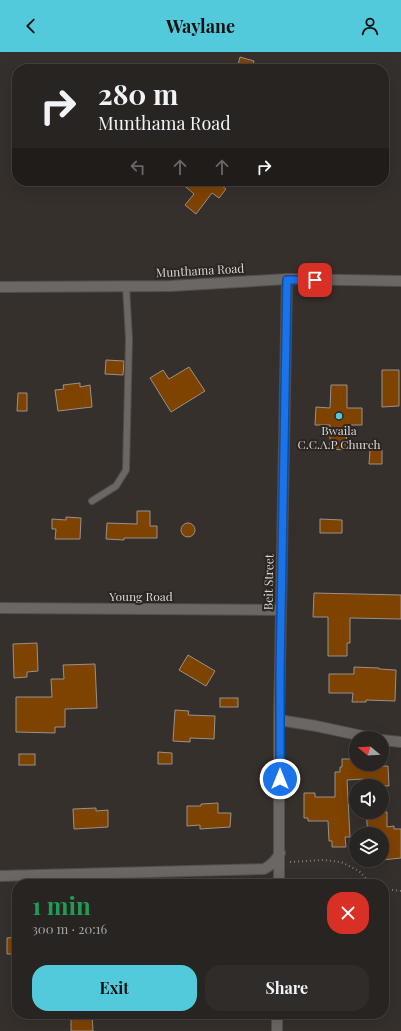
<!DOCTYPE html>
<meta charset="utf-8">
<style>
:root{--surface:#282421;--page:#302c2a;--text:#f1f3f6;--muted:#a5a4a5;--line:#44413f;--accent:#53cadc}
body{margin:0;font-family:"Playfair Display",serif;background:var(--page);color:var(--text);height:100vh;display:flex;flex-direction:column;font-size:15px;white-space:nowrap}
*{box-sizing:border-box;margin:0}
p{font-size:13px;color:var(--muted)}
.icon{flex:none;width:22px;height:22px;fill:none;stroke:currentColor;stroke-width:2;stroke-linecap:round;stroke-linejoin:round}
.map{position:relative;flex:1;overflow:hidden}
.side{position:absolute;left:12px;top:827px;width:377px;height:140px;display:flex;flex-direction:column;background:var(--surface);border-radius:16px;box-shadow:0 4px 16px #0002,0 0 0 1px var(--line)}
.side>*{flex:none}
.guide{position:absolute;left:12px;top:12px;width:377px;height:122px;border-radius:16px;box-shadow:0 4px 16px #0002,0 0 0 1px var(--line);background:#282421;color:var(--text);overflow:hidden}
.needle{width:26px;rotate:288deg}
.controls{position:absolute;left:349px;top:679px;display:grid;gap:8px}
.controls a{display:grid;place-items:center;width:40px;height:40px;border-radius:50%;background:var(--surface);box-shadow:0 4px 16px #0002,0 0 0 1px var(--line);font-size:20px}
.pin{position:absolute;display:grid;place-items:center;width:34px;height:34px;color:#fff;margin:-17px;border-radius:8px;box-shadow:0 2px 6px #0006}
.me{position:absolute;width:44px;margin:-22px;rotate:0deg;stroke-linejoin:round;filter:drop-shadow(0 0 3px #0008)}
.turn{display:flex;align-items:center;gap:14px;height:84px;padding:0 20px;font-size:18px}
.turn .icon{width:52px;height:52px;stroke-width:2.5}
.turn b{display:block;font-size:28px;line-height:34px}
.lanes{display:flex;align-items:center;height:38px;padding:0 20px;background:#0003;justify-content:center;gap:20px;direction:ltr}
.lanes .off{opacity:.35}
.round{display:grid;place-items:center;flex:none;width:42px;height:42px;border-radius:16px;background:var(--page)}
.summary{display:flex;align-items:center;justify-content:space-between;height:68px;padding:0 20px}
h1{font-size:24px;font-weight:700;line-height:30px;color:#1e9e55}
.action{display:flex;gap:8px;margin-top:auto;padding:8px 20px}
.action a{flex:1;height:46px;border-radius:16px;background:var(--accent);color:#111;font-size:16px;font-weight:700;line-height:46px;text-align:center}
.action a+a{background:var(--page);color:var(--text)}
header{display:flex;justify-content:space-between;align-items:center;height:52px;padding:0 20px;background:var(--accent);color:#111;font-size:18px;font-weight:700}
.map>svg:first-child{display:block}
.building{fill:#7f4300;stroke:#98918c}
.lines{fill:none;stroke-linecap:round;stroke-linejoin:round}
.service-casing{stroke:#544e4a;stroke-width:8}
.minor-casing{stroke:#544e4a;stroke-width:12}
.path{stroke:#837e7a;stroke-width:2;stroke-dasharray:1 3;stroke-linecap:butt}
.service{stroke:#6a6765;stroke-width:6}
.minor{stroke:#6a6765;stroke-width:10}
.route-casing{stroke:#114b97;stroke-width:10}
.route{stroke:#1a73e8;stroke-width:7}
.poi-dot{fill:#53cadc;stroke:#2c2622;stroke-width:1.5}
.labels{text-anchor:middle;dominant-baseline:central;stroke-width:4;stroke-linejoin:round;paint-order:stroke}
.street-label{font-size:12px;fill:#dbd7d4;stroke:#2c2622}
.poi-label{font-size:12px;fill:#dbd7d4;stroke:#2c2622}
</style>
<header><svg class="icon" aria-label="back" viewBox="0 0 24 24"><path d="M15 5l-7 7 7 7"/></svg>Waylane<svg class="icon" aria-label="person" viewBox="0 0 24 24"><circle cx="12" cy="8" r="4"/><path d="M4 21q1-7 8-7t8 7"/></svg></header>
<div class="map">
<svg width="401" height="979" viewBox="0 0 401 979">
<rect width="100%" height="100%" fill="#36302c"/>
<g class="building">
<path d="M 240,5 L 254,9 L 252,17 L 237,17 Z"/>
<path d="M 179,129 L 215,129 L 226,137 L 219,146 L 212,141 L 196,162 L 185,153 L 194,142 Z"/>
<path d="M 106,308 L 124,309 L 123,323 L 105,322 Z"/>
<path d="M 189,315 L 205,339 L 171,360 L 150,326 L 163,318 L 169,327 Z"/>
<path d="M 382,318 L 399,318 L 399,354 L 382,355 Z"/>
<path d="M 80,331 L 80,335 L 90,333 L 92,355 L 58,359 L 55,338 L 64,337 L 63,333 Z"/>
<path d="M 331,333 L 347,333 L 347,356 L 362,356 L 362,373 L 347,373 L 346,398 L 330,397 L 330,373 L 315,373 L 316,355 L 330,356 Z"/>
<path d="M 18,341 L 27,341 L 27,359 L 17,359 Z"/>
<path d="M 370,398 L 382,398 L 382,412 L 369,412 Z"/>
<path d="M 137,459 L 150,459 L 150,474 L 157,474 L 157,486 L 124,486 L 124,488 L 106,487 L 107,471 L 137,472 Z"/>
<path d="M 66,465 L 81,466 L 80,487 L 55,487 L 56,477 L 52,477 L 52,467 L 66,468 Z"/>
<path d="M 320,467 L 342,468 L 342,481 L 320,481 Z"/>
<circle cx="188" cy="478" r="7"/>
<path d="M 314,541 L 401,543 L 401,567 L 350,566 L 350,591 L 347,591 L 347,604 L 328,604 L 328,565 L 313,565 Z"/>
<path d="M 37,591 L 38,619 L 27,620 L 27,625 L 14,626 L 13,592 Z"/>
<path d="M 188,603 L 215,619 L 206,634 L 179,618 Z"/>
<path d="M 95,612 L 97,656 L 65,657 L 65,675 L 55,675 L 55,681 L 16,680 L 16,645 L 52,645 L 51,627 L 64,627 L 63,613 Z"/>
<path d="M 354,615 L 379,616 L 379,617 L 396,618 L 395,649 L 366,648 L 366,650 L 352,650 L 353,641 L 329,641 L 329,622 L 354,622 Z"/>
<rect x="220" y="646" width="18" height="9"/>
<path d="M 175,658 L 189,659 L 188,663 L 215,664 L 214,687 L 190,686 L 190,690 L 173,689 Z"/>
<path d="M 158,700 L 172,701 L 172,712 L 158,712 Z"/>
<rect x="19" y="702" width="16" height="11"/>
<path d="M 342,707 L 356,707 L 356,712 L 361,712 L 361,715 L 388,714 L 389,734 L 364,733 L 363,727 L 347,728 L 350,785 L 345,785 L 346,795 L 332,795 L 332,789 L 329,789 L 328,769 L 308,769 L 308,766 L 304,766 L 304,741 L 315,741 L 315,745 L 335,745 L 335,720 L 340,720 L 340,715 L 342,715 Z"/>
<path d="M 218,751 L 218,761 L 231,761 L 230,775 L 200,777 L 200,773 L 187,774 L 187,754 L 201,754 L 201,752 Z"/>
<path d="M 96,756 L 96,759 L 108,758 L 108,775 L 74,777 L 73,757 Z"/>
<path d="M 366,760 L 387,760 L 387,775 L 394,774 L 394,777 L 401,777 L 401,806 L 382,808 L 382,782 L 368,782 Z"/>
<path d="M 17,885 L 17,902 L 7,902 L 7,886 Z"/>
<path d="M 92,963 L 93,979 L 71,979 L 71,964 Z"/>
</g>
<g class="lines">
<defs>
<path id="service" d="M 92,449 L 116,434 L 126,418 L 129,287 L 126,234"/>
<g id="minor">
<path d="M 0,235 L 171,234 L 287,227 L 401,229"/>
<path d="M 0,556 L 281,558"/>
<path d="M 279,668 L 316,674 L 372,686"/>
<path d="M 382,688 L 401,690"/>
<path d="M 0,824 L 264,817 C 272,813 276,809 280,801"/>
<path d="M 279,832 L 279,668 L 287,227"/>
<path d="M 277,962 L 277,979"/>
</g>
</defs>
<use href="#service" class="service-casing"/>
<use href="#minor" class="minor-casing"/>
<g class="path">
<path d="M 290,810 L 323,808 L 341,810 L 359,819 L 371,832"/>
<path d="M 384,837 L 401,839"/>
<path d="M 384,872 L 390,871"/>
</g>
<use href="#service" class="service"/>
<use href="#minor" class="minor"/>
</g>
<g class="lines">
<defs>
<path id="route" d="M 280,727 L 280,621 L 287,228 L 315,228"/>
</defs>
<use href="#route" class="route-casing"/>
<use href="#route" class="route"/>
</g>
<circle class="poi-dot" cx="339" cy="364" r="4"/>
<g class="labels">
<g class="street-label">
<text transform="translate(200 218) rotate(-3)">Munthama Road</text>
<text transform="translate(268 530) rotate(-89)">Beit Street</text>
<text x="141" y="544">Young Road</text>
</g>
<g class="poi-label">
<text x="339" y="378">Bwaila<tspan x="339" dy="14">C.C.A.P Church</tspan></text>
</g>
</g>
</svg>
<div class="controls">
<a><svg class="needle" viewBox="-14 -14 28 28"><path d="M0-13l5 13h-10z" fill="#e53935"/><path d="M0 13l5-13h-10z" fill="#a5a4a5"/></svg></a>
<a><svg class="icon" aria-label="sound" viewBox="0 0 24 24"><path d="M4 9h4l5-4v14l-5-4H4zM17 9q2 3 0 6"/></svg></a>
<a><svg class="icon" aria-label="layers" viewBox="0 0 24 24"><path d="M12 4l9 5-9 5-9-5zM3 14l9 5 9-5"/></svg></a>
</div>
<div class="pin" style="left:315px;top:228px;background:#d93025"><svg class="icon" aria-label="arrive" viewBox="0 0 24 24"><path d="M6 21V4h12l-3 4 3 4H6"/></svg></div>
<svg class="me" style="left:280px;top:727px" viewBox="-20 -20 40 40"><circle r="17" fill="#1a73e8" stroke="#fff" stroke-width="3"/><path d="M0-11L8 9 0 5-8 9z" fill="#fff"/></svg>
<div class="guide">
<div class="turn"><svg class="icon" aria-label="right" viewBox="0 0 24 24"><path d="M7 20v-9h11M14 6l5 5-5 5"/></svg><div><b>280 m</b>Munthama Road</div></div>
<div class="lanes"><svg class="icon off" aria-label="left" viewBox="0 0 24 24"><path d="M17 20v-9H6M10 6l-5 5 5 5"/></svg><svg class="icon off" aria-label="ahead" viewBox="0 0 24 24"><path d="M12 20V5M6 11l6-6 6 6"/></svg><svg class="icon off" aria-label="ahead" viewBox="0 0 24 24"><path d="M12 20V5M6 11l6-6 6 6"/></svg><svg class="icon" aria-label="right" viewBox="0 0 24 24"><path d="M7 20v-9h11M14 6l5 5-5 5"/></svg></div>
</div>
<section class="side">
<div class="summary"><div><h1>1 min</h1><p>300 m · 20:16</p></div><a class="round" style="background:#d93025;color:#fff"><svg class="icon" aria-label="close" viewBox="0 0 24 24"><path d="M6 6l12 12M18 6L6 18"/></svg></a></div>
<div class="action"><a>Exit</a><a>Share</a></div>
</section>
</div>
